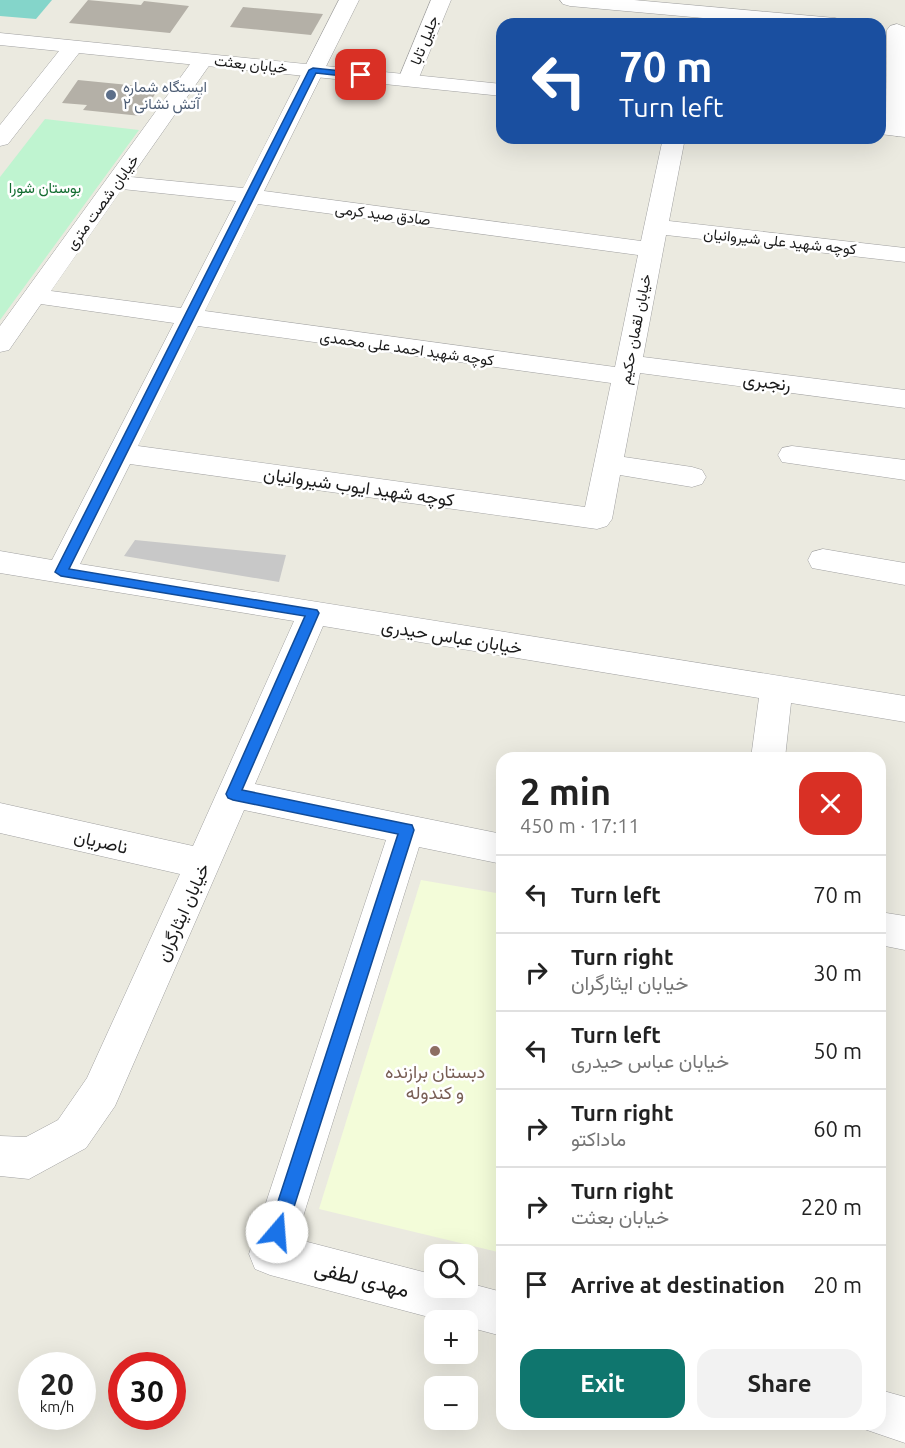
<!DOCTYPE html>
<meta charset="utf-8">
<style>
:root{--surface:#fff;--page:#f2f2f2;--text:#222;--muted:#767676;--line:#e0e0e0;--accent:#0f766e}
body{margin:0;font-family:Ubuntu,Vazirmatn,sans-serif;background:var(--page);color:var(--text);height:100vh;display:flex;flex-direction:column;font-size:22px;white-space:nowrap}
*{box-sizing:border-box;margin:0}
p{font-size:20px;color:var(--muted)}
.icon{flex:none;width:33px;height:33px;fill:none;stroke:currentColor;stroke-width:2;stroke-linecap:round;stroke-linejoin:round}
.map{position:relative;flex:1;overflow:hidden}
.side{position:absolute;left:496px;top:752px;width:390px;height:678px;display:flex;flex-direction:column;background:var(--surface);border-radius:18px;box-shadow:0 6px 24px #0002}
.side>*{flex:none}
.guide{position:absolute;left:496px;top:18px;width:390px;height:126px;border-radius:18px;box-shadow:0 6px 24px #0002;background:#1a4fa0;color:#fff;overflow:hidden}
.buttons{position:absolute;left:424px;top:1244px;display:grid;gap:12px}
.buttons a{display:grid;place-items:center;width:54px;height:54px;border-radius:12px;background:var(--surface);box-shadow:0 6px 24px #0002;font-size:30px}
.speed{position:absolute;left:18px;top:1352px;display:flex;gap:12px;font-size:30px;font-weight:700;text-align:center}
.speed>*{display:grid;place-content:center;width:78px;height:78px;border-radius:50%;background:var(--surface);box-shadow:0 6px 24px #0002;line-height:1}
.speed small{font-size:15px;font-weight:400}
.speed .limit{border:9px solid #d22;background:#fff;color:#111}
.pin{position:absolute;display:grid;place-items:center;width:51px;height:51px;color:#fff;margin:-26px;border-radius:12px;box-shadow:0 3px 9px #0006}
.me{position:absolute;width:66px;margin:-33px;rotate:18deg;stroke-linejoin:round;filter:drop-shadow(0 0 4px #0008)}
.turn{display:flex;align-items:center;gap:21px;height:126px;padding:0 24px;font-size:27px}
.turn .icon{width:78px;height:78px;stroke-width:2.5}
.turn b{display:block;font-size:42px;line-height:51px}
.round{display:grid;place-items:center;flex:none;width:63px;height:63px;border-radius:18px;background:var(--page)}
.headline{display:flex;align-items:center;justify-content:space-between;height:102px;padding:0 24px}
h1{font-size:36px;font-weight:600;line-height:45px}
.cta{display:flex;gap:12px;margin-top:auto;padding:12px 24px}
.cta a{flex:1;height:69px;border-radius:18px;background:var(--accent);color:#fff;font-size:24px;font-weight:600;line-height:69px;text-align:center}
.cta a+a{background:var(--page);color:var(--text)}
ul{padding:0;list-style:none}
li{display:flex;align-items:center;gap:18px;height:78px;padding:0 24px;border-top:2px solid var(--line)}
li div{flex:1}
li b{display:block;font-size:22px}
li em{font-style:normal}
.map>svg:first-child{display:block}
.education{fill:#f3fcd9}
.religious{fill:#c8c8c8}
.park{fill:#bff4d0}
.pitch{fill:#84d5ca}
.building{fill:#b4b0a7}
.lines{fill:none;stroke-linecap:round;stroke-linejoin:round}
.minor-casing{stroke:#a1a1a1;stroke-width:1}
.tertiary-casing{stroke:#a1a1a1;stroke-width:1}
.minor{fill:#fff;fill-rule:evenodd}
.tertiary{fill:#fff;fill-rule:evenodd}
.route{fill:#1a73e8;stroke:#114b97;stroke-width:1.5}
.service-dot{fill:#5c6f8a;stroke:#fff;stroke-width:2}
.education-dot{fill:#8d6e63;stroke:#fff;stroke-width:2}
.labels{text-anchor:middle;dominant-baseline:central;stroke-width:5;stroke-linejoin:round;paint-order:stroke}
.far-street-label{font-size:15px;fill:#1a1a1a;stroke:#fff}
.far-service-label{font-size:15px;fill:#4e5e75;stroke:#fff;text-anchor:start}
.far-park-label{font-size:15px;fill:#136d31;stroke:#fff}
.street-label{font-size:18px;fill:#1a1a1a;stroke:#fff}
.education-label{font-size:18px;fill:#785e54;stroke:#fff}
.near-street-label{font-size:21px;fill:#1a1a1a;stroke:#fff}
</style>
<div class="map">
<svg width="905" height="1448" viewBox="0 0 905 1448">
<rect width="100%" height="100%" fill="#ebeae0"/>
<path class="education" d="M 421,880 L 502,894 L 502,1253 L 319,1209 Z"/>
<path class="religious" d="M 135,540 L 286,555 L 279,582 L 124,556 Z"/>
<path class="park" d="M 45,119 L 139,130 L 0,320 L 0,177 Z"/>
<path class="pitch" d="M 0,0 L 52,0 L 36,19 L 0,16 Z"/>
<g class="building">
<path d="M 88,0 L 141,5 L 144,1 L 189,6 L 170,33 L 69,23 Z"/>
<path d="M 243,7 L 323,14 L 311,35 L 230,27 Z"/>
<path d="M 78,80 L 159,88 L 141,116 L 83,110 L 87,105 L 62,103 Z"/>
</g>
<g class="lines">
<defs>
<g id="minor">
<path d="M 339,0 L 359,0 L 264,191 L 641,241 L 663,138 L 685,138 L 669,221 L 905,248 L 905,262 L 666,235 L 643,357 L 905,390 L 905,408 L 640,373 L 624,457 L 692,467 L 702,470 L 706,477 L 702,484 L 692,487 L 620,475 L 612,519 L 607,526 L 597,529 L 130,464 L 80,564 L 905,696 L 905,722 L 791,703 L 785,758 L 751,758 L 759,698 L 323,626 L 255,784 L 502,834 L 502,864 L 419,847 L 296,1239 L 435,1275 L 435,1287 L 468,1287 L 468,1283 L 502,1292 L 502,1336 L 468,1327 L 468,1320 L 440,1320 L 270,1275 L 255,1269 L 249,1254 L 386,840 L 244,810 L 115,1106 L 86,1148 L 29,1179 L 0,1176 L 0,1136 L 26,1137 L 58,1120 L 87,1078 L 180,874 L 0,833 L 0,803 L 193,846 L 294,621 L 0,573 L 0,551 L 52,560 L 174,323 L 41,304 L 9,350 L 0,352 L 0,326 L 196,56 L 210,56 L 213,60 L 131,177 L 243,188 ZM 122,189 L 236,201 L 181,308 L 51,291 ZM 258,204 L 638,255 L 615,367 L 205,311 ZM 198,326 L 611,383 L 585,507 L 138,446 Z"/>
<path d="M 431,0 L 451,0 L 418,80 L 415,84 L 408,86 L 401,84 L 398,80 Z"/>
<path d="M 560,0 L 634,0 L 835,18 L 842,20 L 845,24 L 770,24 L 570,6 L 563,4 Z"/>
<path d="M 897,24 L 905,27 L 905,133 L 897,136 L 889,134 L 886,129 L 887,30 L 890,26 Z"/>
<path d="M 792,446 L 905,460 L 905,480 L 782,462 L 778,455 L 782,448 Z"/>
<path d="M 823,549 L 905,563 L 905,585 L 812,568 L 808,560 L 812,552 Z"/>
<path d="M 880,912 L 905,916 L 905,950 L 880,945 Z"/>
<path d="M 880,1390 L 905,1397 L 905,1443 L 864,1429 L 861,1424 L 880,1424 Z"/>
</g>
<g id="tertiary">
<path d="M 0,33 L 502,84 L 502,96 L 79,53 L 8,144 L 0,146 L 0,125 L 59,51 L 0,45 Z"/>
<path d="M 880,121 L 905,123 L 905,137 L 880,134 Z"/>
</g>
</defs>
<use href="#minor" class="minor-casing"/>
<use href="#tertiary" class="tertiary-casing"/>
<use href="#minor" class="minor"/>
<use href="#tertiary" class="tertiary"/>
</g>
<path class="route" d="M 313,68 L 361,73 L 365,75 L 361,78 L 316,73 L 69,569 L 317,610 L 319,613 L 242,790 L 407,824 L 412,825 L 414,830 L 286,1232 L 283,1238 L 277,1240 L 271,1238 L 268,1232 L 398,834 L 233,800 L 228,798 L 226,794 L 305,616 L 61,576 L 55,572 L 309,70 Z"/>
<circle class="service-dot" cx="111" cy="95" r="6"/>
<circle class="education-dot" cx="435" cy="1051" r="6"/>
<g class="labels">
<g class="far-street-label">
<text transform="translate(424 40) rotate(-68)">جلیل تابا</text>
<text transform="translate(251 64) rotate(6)">خیابان بعثت</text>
<text transform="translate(102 202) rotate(-54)">خیابان شصت متری</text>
<text transform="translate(383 214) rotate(7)">صادق صید کرمی</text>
<text transform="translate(780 241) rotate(6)">کوچه شهید علی شیروانیان</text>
<text transform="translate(635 329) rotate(-79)">خیابان لقمان حکیم</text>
<text transform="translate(407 348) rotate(8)">کوچه شهید احمد علی محمدی</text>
</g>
<g class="far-service-label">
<text x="123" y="86">ایستگاه شماره<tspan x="123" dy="17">۲ آتش نشانی</tspan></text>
</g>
<g class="far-park-label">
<text x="45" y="187">بوستان شورا</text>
</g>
<g class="street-label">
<text transform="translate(767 381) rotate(7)">رنجبری</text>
<text transform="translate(359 486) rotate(8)">کوچه شهید ایوب شیروانیان</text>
<text transform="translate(452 636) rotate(9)">خیابان عباس حیدری</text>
<text transform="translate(101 841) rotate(13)">ناصریان</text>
<text transform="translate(182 912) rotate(-66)">خیابان ایثارگران</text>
</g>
<g class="education-label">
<text x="435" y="1071">دبستان برازنده<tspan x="435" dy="21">و کندوله</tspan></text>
</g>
<g class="near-street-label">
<text transform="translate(362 1278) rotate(14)">مهدی لطفی</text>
</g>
</g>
</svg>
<div class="buttons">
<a><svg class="icon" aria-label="search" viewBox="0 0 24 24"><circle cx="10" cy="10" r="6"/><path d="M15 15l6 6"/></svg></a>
<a>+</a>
<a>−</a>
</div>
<div class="speed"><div>20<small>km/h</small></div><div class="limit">30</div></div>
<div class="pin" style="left:361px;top:75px;background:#d93025"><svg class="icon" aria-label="arrive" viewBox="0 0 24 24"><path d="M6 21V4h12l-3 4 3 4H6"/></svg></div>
<svg class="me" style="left:277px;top:1232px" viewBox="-20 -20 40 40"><circle r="19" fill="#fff"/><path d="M0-13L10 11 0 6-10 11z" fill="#1a73e8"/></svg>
<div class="guide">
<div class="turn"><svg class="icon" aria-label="left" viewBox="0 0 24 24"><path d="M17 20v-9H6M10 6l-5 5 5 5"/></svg><div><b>70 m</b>Turn left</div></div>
</div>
<section class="side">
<div class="headline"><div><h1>2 min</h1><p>450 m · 17:11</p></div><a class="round" style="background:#d93025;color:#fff"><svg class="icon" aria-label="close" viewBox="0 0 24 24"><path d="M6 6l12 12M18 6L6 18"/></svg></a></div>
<ul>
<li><svg class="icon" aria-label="left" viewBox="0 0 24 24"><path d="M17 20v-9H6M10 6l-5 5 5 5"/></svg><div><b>Turn left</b></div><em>70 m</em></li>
<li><svg class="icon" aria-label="right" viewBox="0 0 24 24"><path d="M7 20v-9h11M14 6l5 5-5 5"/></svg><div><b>Turn right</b><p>خیابان ایثارگران</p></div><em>30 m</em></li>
<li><svg class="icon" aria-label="left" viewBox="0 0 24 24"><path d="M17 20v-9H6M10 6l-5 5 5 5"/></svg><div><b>Turn left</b><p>خیابان عباس حیدری</p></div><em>50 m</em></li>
<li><svg class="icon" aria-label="right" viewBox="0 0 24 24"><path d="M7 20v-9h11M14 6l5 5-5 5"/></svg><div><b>Turn right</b><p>ماداکتو</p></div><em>60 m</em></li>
<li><svg class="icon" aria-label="right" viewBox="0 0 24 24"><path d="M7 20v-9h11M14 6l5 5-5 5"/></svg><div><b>Turn right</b><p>خیابان بعثت</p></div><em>220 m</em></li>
<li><svg class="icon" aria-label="arrive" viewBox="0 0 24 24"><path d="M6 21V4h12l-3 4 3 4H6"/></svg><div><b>Arrive at destination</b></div><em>20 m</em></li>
</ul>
<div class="cta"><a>Exit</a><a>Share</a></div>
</section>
</div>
